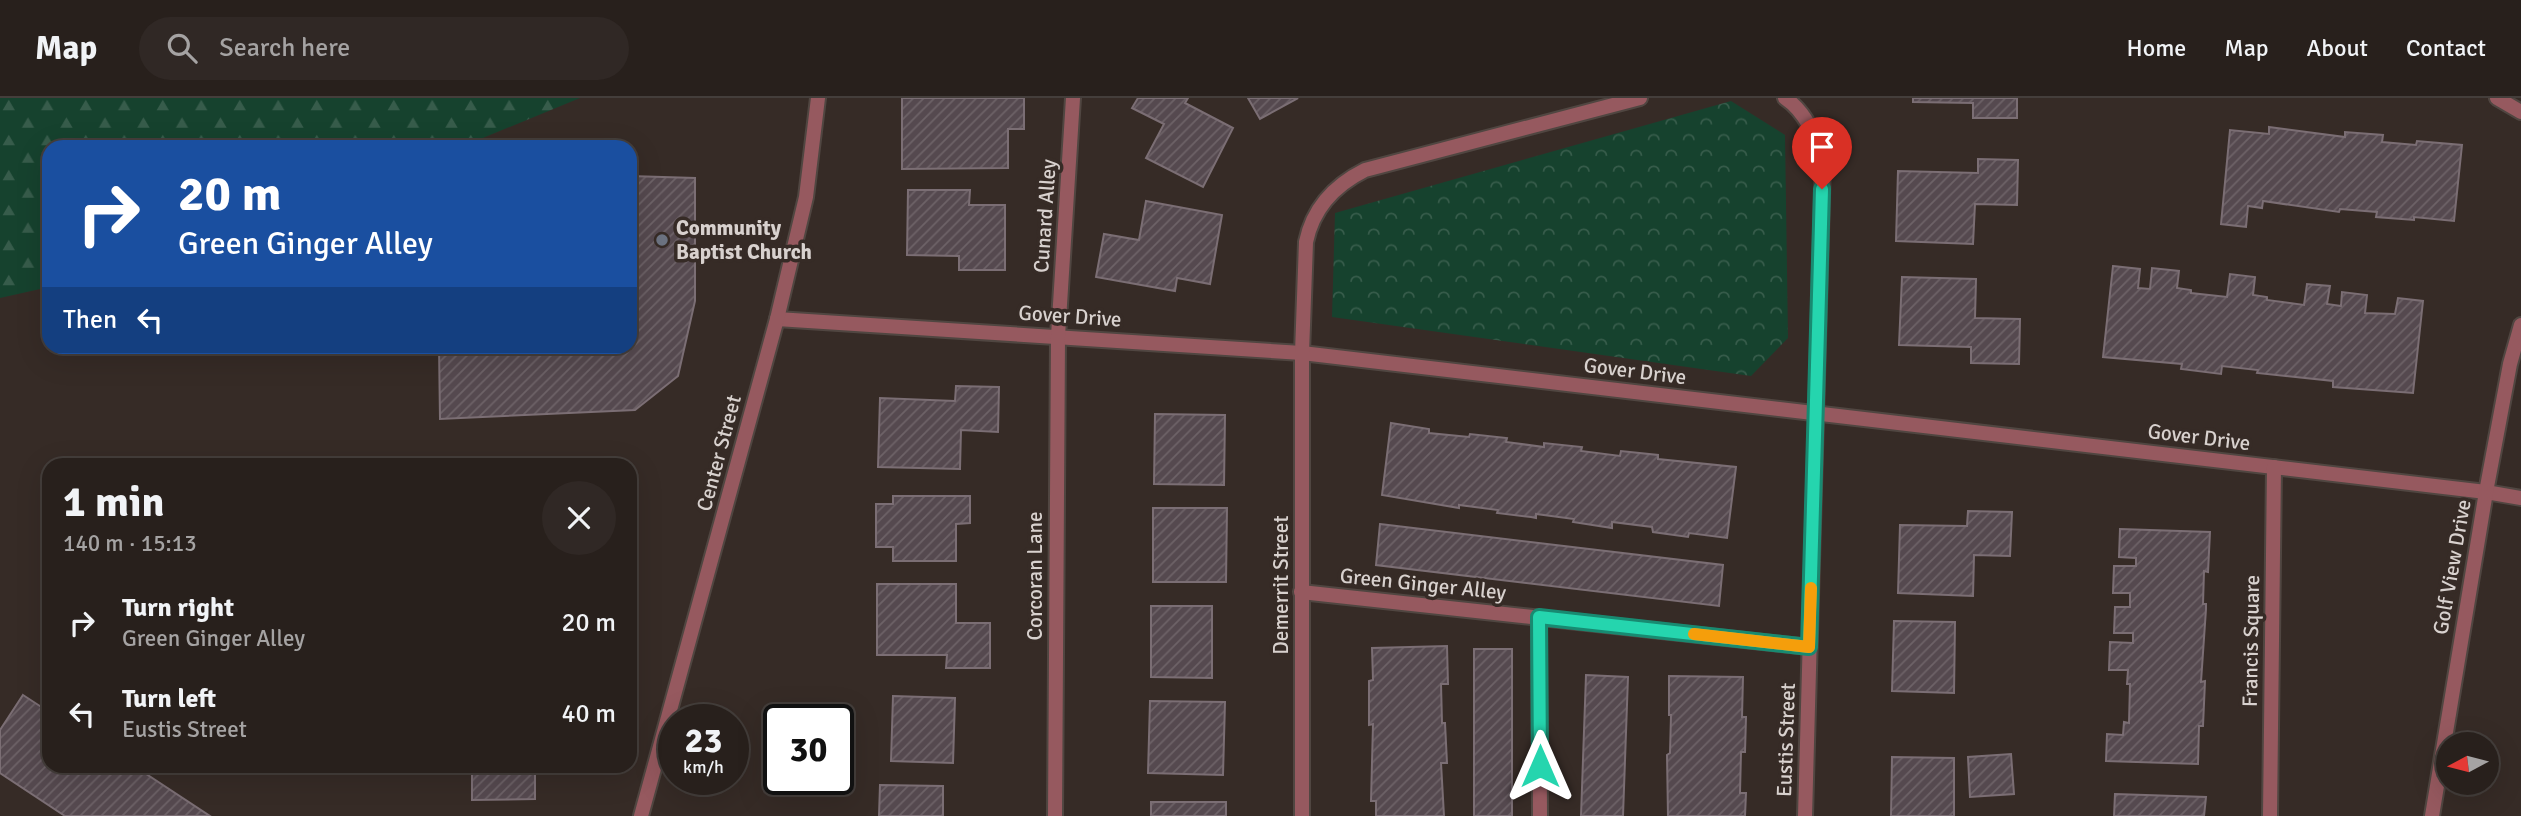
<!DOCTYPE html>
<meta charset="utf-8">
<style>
:root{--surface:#28201c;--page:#302825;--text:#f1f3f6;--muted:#a5a3a3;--line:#443e3b}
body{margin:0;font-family:Signika,sans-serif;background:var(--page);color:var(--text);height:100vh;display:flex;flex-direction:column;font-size:26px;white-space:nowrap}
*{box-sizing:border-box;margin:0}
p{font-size:23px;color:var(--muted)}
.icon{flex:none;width:38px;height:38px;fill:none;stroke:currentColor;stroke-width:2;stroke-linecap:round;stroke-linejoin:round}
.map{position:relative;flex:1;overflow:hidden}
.side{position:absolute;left:42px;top:360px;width:595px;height:315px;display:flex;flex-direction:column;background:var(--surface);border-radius:21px;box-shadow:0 7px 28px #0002,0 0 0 2px var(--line)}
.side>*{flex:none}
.hud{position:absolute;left:42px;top:42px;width:595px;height:214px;border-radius:21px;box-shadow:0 7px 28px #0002,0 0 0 2px var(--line);background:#1a4fa0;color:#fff;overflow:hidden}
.needle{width:46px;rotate:263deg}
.fabs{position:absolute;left:2436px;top:634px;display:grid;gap:14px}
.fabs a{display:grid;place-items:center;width:63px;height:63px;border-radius:50%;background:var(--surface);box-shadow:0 7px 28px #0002,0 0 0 2px var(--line);font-size:35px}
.speed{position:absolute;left:658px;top:606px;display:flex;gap:14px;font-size:35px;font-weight:700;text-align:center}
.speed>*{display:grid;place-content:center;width:91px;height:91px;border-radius:50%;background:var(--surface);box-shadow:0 7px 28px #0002,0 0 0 2px var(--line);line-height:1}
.speed small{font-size:18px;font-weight:400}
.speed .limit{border:4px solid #111;border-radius:10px;background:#fff;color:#111}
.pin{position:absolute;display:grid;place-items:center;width:60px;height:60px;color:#fff;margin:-72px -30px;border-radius:50% 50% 50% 0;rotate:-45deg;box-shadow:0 0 7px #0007}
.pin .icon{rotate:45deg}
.me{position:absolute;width:77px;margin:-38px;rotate:0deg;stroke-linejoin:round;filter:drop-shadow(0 0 5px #0008)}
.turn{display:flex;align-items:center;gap:24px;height:147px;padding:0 21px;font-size:32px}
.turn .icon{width:91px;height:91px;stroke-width:2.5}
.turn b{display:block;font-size:49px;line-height:60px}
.then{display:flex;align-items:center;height:66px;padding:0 21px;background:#0003;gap:14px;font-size:26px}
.round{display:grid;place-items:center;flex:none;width:74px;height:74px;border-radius:37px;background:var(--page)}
.headline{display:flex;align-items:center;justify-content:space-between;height:119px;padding:0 21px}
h1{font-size:42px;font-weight:700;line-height:52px}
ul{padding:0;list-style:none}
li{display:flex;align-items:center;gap:21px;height:91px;padding:0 21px}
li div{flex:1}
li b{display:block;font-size:26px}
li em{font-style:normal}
header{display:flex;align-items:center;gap:42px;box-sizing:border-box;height:98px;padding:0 35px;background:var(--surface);border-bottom:2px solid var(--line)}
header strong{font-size:33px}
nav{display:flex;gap:38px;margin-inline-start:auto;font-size:24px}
.search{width:490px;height:63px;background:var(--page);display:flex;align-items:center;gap:18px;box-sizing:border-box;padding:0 24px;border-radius:38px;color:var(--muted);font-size:26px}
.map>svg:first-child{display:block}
.forest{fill:url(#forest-firs)}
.park{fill:url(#park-crowns)}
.building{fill:url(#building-hatch);stroke:#7b6e74;stroke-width:2}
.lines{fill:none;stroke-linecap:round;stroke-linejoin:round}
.minor-casing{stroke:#504641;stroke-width:18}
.minor{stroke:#96595f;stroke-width:14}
.route-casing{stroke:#188a71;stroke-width:18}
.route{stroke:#25d5ae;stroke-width:12}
.slow{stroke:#f59e0b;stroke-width:12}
.worship-dot{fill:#6b7280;stroke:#362b26;stroke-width:2.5}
.labels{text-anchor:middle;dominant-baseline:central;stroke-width:7;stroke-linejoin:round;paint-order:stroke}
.street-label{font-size:21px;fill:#d8d1ce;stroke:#362b26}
.poi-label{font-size:21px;font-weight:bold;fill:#d8d1ce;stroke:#362b26;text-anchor:start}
</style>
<header>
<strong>Map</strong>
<div class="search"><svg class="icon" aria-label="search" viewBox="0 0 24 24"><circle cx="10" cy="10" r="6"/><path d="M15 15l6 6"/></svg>Search here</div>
<nav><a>Home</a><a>Map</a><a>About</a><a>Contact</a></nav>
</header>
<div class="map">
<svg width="2521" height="718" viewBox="0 0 2521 718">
<defs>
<pattern id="forest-firs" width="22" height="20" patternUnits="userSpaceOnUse" patternTransform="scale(1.75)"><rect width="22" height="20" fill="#16422e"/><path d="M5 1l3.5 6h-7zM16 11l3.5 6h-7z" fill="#375c4b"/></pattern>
<pattern id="park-crowns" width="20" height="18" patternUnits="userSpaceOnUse" patternTransform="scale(1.75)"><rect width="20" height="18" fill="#16422e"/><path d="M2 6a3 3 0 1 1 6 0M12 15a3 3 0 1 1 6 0" fill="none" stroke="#375c4b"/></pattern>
<pattern id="building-hatch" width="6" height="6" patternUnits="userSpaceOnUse" patternTransform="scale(1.75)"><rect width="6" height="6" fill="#55494f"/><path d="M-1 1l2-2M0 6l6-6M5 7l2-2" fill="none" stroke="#6d6267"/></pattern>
</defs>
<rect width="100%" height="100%" fill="#362b26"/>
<path class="forest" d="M 0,0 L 580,0 L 461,49 L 49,49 L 49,189 L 0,200 Z"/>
<path class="park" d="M 1731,3 L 1785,37 L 1788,240 L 1751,278 L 1332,219 L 1335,115 Z"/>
<g class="building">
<path d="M 902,0 L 1024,0 L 1024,31 L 1008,31 L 1008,70 L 902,71 Z"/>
<path d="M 1138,0 L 1188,0 L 1185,5 L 1233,30 L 1203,89 L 1146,60 L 1164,26 L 1132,10 Z"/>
<path d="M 1248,0 L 1298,0 L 1260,21 Z"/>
<path d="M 1913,0 L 2017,0 L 2017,20 L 1973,20 L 1973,5 L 1913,4 Z"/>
<path d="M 2269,29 L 2345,39 L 2345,34 L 2383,37 L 2382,44 L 2416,47 L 2417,43 L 2462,47 L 2454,123 L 2414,119 L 2414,122 L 2376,119 L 2377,114 L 2340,111 L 2339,114 L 2263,103 L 2262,110 L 2248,108 L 2246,129 L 2221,126 L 2230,32 L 2269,36 Z"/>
<path d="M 1978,61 L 2018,62 L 2017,107 L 1975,106 L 1973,146 L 1896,143 L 1898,73 L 1978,75 Z"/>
<path d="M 630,78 L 695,80 L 695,203 L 678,278 L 635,312 L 440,321 L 439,248 L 630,248 Z"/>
<path d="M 908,92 L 970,92 L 969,107 L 1005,107 L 1005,172 L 959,172 L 959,158 L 907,157 Z"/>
<path d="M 1146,103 L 1222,117 L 1210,186 L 1177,180 L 1175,193 L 1096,179 L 1104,136 L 1139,142 Z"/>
<path d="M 2113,168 L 2140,171 L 2138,190 L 2150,191 L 2152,170 L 2179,173 L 2177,190 L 2191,192 L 2191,195 L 2227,199 L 2230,176 L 2255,179 L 2253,197 L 2267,199 L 2267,202 L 2304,207 L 2307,186 L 2330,188 L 2327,206 L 2341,208 L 2342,194 L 2367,197 L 2365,215 L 2395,216 L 2398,200 L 2423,203 L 2413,295 L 2333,289 L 2333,283 L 2257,275 L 2258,272 L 2222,268 L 2221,276 L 2181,271 L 2182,266 L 2103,259 Z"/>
<path d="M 1902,179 L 1976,181 L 1975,220 L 2020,221 L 2019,266 L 1971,265 L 1971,249 L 1899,247 Z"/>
<path d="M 956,288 L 999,289 L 998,334 L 961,332 L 960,371 L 878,369 L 880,300 L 955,303 Z"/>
<path d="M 1155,316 L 1225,317 L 1224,387 L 1154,386 Z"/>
<path d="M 1391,325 L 1429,331 L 1429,335 L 1469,339 L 1470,336 L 1507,340 L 1506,344 L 1544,349 L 1544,345 L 1582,349 L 1581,353 L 1620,358 L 1621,353 L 1658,357 L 1658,361 L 1736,369 L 1727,440 L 1689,435 L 1688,439 L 1653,434 L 1652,429 L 1612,424 L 1612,430 L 1573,424 L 1574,421 L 1536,416 L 1536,420 L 1531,419 L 1497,415 L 1498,412 L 1459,407 L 1459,410 L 1382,397 Z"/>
<path d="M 893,398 L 970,398 L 970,425 L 956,426 L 956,463 L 893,463 L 893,449 L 876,449 L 876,406 L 893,406 Z"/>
<path d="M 1153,410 L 1227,410 L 1226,484 L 1153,484 Z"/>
<path d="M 1968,413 L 2012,414 L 2010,458 L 1974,457 L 1973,498 L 1898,495 L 1900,427 L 1967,428 Z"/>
<path d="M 1380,426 L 1723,467 L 1719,508 L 1376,467 Z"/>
<path d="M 2120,431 L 2210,434 L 2208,474 L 2204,473 L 2203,506 L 2206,506 L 2206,511 L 2201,584 L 2205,583 L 2203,628 L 2199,628 L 2198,666 L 2106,663 L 2107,636 L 2123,637 L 2124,624 L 2129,625 L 2130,586 L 2127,586 L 2128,572 L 2109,572 L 2110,544 L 2133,545 L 2133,535 L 2114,535 L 2115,509 L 2130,509 L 2130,495 L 2113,495 L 2114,468 L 2136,468 L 2136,460 L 2119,459 Z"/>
<path d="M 877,486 L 956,486 L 956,525 L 990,525 L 990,570 L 946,570 L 947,557 L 877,557 Z"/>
<path d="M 1151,508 L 1212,508 L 1212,580 L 1151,579 Z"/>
<path d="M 1894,523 L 1955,524 L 1954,595 L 1892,593 Z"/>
<path d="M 1447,548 L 1448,586 L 1441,586 L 1442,625 L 1445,625 L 1447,665 L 1441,665 L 1444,718 L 1376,718 L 1376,703 L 1371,703 L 1373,626 L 1369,627 L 1369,583 L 1373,582 L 1372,550 Z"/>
<rect x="1474" y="551" width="38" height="167"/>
<path d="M 1586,577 L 1628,579 L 1623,718 L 1581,718 Z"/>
<path d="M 1669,578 L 1743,579 L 1742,619 L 1746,619 L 1745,654 L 1741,654 L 1740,695 L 1746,695 L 1745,718 L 1668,718 L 1667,657 L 1670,655 L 1671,617 L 1669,617 Z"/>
<path d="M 23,597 L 49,614 L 49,668 L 134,668 L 210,718 L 65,718 L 0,675 L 0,632 Z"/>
<path d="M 893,598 L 955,600 L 953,665 L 891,663 Z"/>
<path d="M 1150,603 L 1225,604 L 1223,677 L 1148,675 Z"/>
<path d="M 2011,656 L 2014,696 L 1970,699 L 1968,659 Z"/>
<path d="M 1892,659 L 1954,660 L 1954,718 L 1891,718 Z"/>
<path d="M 472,668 L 535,668 L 535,701 L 472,702 Z"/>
<path d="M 880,687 L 943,688 L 943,718 L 879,718 Z"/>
<path d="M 2115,696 L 2206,699 L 2204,718 L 2114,718 Z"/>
<rect x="1151" y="704" width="75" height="14"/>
</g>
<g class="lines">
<defs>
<g id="minor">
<path d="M 1785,0 C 1806,14 1816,39 1823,63 L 1805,718"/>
<path d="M 2497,0 L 2521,14"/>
<path d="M 777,221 L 1302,255 L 2486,394 L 2521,400"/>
<path d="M 1301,494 L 1809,549"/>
<path d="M 1539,519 L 1540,718"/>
<path d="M 641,718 L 777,221 L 806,99 L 818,0"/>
<path d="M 1055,718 L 1058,238 L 1073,0"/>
<path d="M 1302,718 L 1302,255 L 1306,144 C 1313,110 1335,87 1365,72 L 1640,0"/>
<path d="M 2270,718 L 2274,369"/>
<path d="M 2432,718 L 2486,394 L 2510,266 L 2521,227"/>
</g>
</defs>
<use href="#minor" class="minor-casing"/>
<use href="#minor" class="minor"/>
</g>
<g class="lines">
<defs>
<path id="route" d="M 1540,668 L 1539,519 L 1809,549 L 1822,91"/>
</defs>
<use href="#route" class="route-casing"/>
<use href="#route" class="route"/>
<path class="slow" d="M 1694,536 L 1809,549 L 1811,490"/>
</g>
<circle class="worship-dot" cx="662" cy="142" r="7"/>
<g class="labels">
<g class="street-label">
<text transform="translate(1045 118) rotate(-86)">Cunard Alley</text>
<text transform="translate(1070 218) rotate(4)">Gover Drive</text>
<text transform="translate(1635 273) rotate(7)">Gover Drive</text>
<text transform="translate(2199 339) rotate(7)">Gover Drive</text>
<text transform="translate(719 355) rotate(-75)">Center Street</text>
<text transform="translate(2452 469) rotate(-80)">Golf View Drive</text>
<text transform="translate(1035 478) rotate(-90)">Corcoran Lane</text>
<text transform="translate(1423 486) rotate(6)">Green Ginger Alley</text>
<text transform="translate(1281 487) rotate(-90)">Demerrit Street</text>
<text transform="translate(2251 543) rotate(-89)">Francis Square</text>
<text transform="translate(1786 642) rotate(-88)">Eustis Street</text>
</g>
<g class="poi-label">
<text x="676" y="130">Community<tspan x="676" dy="24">Baptist Church</tspan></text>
</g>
</g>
</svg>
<div class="fabs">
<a><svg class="needle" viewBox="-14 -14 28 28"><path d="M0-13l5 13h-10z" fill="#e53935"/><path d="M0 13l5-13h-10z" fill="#a5a3a3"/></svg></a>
</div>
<div class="speed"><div>23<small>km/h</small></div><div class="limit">30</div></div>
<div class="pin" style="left:1822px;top:91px;background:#d93025"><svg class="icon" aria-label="arrive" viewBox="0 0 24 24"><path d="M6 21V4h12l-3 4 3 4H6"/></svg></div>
<svg class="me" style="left:1540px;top:668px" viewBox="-20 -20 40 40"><path d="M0-17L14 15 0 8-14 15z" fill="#25d5ae" stroke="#fff" stroke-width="4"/></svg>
<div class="hud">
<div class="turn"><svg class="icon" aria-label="right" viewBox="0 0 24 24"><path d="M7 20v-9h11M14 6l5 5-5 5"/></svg><div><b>20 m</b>Green Ginger Alley</div></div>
<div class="then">Then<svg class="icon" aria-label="left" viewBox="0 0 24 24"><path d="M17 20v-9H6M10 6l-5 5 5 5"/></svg></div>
</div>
<section class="side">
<div class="headline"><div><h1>1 min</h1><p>140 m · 15:13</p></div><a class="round"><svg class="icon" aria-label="close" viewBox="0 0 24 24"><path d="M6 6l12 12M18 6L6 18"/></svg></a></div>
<ul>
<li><svg class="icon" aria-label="right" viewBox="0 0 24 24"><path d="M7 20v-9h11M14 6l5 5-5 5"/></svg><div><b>Turn right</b><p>Green Ginger Alley</p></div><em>20 m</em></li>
<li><svg class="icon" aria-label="left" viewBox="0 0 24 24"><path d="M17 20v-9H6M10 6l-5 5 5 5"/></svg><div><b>Turn left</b><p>Eustis Street</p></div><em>40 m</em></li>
</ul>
</section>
</div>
